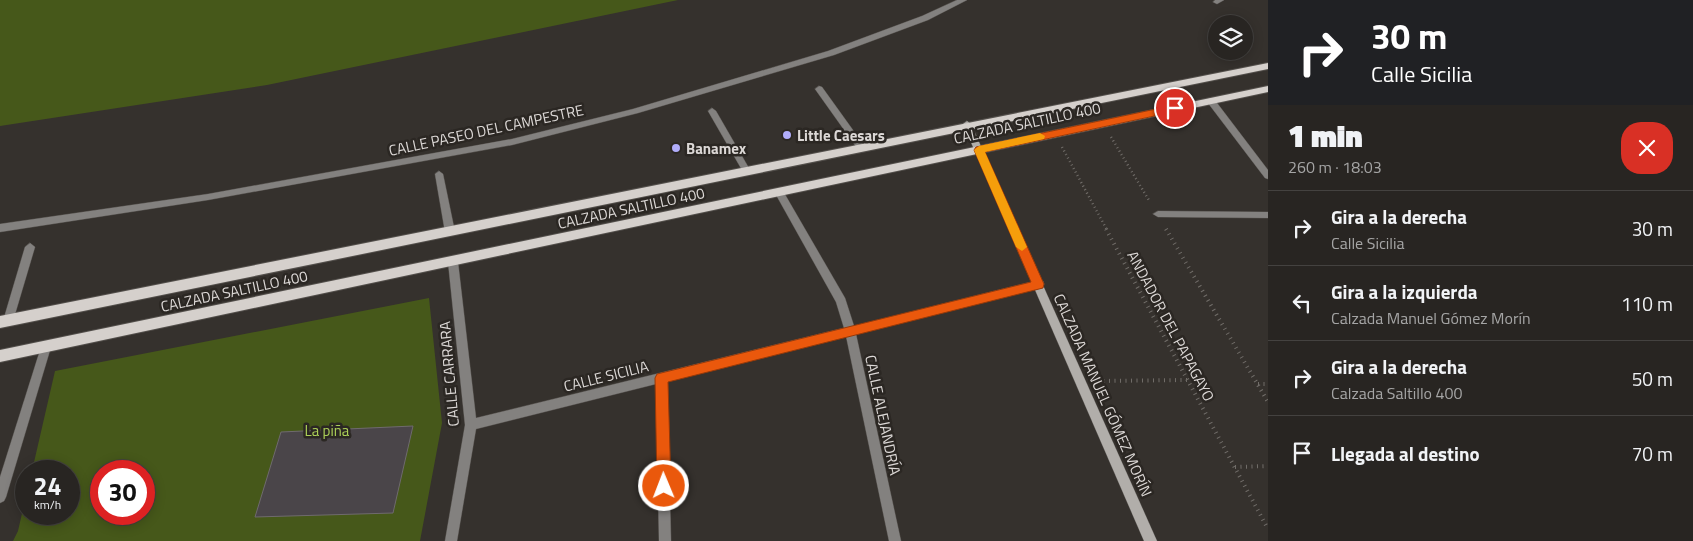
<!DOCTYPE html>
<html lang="es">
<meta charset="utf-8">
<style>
:root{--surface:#282522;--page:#302d2a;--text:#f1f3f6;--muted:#a5a5a5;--line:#444240}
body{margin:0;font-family:"Titillium Web",sans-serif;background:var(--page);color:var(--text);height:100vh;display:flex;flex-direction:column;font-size:19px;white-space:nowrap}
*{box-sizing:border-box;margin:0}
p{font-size:16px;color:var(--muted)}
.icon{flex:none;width:28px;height:28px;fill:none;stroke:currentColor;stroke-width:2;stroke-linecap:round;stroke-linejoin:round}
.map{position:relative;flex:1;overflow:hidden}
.details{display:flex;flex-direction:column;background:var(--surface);width:425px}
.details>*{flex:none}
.guide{background:#202124;color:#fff;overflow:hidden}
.fabs{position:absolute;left:1208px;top:15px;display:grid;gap:10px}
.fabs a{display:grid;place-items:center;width:45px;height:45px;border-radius:50%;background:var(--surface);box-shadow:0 2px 12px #0003,0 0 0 1px var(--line);font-size:25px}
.speed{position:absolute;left:15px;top:460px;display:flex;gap:10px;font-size:25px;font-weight:700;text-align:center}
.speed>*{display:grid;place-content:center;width:65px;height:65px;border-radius:50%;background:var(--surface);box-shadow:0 2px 12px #0003,0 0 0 1px var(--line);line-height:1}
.speed small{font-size:12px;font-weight:400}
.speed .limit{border:8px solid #d22;background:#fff;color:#111}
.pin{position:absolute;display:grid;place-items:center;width:42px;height:42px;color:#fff;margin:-21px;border:2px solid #fff;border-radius:50%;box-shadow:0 1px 5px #0007}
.me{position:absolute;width:55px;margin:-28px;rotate:359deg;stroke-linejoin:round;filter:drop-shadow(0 0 4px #0008)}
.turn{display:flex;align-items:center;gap:18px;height:105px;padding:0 20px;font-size:22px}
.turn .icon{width:65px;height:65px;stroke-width:2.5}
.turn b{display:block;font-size:35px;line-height:42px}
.round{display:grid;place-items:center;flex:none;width:52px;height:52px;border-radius:20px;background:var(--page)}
.summary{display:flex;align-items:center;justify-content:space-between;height:85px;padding:0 20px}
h1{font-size:30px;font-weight:800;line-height:38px}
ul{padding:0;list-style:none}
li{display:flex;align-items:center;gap:15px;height:75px;padding:0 20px;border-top:1px solid var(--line)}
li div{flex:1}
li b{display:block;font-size:19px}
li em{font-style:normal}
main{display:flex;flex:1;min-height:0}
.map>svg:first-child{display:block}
.green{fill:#46581a;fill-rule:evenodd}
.building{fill:#4a4549;stroke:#6f6a6e}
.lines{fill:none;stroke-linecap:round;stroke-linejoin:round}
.lane-casing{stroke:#534f4b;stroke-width:1}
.street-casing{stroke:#534f4b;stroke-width:1}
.secondary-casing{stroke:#534f4b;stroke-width:1}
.primary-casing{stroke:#534f4b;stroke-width:2}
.path-far1{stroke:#716d69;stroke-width:2.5;stroke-dasharray:1 3;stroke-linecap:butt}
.path{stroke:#716d69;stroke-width:4;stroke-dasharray:1 4.5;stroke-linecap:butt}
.lane{fill:#83817f;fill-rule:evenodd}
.street{fill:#83817f;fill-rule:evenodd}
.secondary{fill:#b1aeaa;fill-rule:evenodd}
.primary{fill:#d5d0cc;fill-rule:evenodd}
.route{fill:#ea580c;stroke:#983908}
.slow{fill:#f59e0b}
.poi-dot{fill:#b1adfa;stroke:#2b2723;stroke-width:2}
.labels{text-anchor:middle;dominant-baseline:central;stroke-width:5;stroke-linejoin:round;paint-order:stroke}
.street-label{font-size:15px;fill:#dcd8d6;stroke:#2b2723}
.poi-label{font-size:15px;font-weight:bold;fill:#dcd8d6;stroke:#2b2723;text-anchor:start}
.park-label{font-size:15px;fill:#acd058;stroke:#2b2723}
</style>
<main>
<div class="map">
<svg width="1268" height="541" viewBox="0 0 1268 541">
<rect width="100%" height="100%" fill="#35312d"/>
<g class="green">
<path d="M 0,0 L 678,0 L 267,85 L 0,126 Z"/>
<path d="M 429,298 L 442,423 L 420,541 L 13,541 L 18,531 L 26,496 L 26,514 L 69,514 L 69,471 L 32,471 L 55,371 ZM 101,471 L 144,471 L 144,514 L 101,514 Z"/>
</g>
<path class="building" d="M 413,426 L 393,513 L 255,517 L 281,432 Z"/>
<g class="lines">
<defs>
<path id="lane" d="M 712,108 L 716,111 L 750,170 L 749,172 L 746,173 L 742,170 L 708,111 Z"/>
<g id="street">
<path d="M 957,0 L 967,0 L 928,20 L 834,55 L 638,113 L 512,145 L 208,200 L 0,232 L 0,224 L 208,194 L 512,139 L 633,109 L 828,51 L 922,16 Z"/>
<path d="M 1215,0 L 1224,0 L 1217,4 L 1213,2 Z"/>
<path d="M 819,86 L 822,87 L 863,144 L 864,146 L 863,148 L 857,148 L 815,89 Z"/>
<path d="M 1211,98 L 1214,99 L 1268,170 L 1268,179 L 1265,178 L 1208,103 L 1208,99 Z"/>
<path d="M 439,171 L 443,174 L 455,232 L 450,236 L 445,232 L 435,174 Z"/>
<path d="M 780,190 L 783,191 L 845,298 L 854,326 L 1039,280 L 1043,281 L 1044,284 L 1043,287 L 1039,288 L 856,334 L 901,541 L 889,541 L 846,336 L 667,381 L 671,541 L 659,541 L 656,384 L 476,429 L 457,541 L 445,541 L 465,425 L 448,262 L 449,259 L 457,259 L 458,262 L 476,418 L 844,328 L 836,302 L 775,193 Z"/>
<path d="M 1158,211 L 1268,212 L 1268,218 L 1158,217 L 1153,214 Z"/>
<path d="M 30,243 L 35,247 L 13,321 L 12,324 L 8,325 L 4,324 L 3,321 L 25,247 Z"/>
<path d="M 46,342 L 50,344 L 51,347 L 6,497 L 4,501 L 0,503 L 0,477 L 41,347 L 42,344 Z"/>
</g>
<path id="secondary" d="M 967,121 L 971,124 L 1157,541 L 1144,541 L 963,124 Z"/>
<g id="primary">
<path d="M 1268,63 L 1268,69 L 0,328 L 0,316 Z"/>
<path d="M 1268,86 L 1268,92 L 0,362 L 0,350 Z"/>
</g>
</defs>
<use href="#lane" class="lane-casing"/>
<use href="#street" class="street-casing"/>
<use href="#secondary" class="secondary-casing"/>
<use href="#primary" class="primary-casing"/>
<g class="path-far1">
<path d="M 1111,137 L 1150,202"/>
<path d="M 1062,147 L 1107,230"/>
</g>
<g class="path">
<path d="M 1106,229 L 1268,529"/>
<path d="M 1166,229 L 1268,402"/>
<path d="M 1098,381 L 1187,380"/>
<path d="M 1258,384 L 1268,384"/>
<path d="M 1235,467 L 1268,466"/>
</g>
<use href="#lane" class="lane"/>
<use href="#street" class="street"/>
<use href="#secondary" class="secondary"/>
<use href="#primary" class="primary"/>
</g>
<path class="route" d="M 1175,105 L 1178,106 L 1178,111 L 985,152 L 1044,284 L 1043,288 L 668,382 L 671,486 L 669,491 L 664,493 L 659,491 L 657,486 L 655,378 L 657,374 L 1031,282 L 974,150 L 976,147 Z"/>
<path class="slow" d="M 1040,133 L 1045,136 L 1044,139 L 985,152 L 1027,247 L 1022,251 L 1016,247 L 974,150 L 979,146 Z"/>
<g class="poi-dot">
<circle cx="787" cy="135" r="5"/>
<circle cx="676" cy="148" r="5"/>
</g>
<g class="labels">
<g class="street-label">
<text transform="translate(1027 123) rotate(-12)">CALZADA SALTILLO 400</text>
<text transform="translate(486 130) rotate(-12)">CALLE PASEO DEL CAMPESTRE</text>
<text transform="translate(631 208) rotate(-12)">CALZADA SALTILLO 400</text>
<text transform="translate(234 291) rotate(-12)">CALZADA SALTILLO 400</text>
<text transform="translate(1171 326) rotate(62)">ANDADOR DEL PAPAGAYO</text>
<text transform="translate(449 374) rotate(-95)">CALLE CARRARA</text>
<text transform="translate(606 376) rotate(-14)">CALLE SICILIA</text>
<text transform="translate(1103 395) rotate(66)">CALZADA MANUEL GÓMEZ MORÍN</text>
<text transform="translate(883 415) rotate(78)">CALLE ALEJANDRÍA</text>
</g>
<g class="poi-label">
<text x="797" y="135">Little Caesars</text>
<text x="686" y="148">Banamex</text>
</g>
<g class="park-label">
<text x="327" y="430">La piña</text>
</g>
</g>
</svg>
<div class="fabs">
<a><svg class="icon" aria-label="layers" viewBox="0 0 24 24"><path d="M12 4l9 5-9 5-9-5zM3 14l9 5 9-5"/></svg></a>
</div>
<div class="speed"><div>24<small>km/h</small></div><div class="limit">30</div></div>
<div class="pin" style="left:1175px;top:108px;background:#d93025"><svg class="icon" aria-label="arrive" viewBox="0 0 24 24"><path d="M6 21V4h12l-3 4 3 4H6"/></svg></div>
<svg class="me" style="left:664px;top:486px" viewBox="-20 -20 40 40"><circle r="17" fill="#ea580c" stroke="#fff" stroke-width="3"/><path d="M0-11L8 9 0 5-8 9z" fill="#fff"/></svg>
</div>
<section class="details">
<div class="guide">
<div class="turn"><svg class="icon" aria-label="right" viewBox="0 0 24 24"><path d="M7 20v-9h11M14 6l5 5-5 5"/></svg><div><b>30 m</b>Calle Sicilia</div></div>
</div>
<div class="summary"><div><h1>1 min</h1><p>260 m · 18:03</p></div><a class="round" style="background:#d93025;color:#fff"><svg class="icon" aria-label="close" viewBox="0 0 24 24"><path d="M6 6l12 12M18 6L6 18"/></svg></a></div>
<ul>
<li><svg class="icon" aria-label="right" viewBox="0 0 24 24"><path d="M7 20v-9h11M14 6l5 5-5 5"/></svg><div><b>Gira a la derecha</b><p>Calle Sicilia</p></div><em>30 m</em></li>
<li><svg class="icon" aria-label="left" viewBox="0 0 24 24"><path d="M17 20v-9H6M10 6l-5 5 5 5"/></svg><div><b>Gira a la izquierda</b><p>Calzada Manuel Gómez Morín</p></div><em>110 m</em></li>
<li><svg class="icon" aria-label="right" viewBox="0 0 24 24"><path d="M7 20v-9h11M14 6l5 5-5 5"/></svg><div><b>Gira a la derecha</b><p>Calzada Saltillo 400</p></div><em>50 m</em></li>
<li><svg class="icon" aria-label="arrive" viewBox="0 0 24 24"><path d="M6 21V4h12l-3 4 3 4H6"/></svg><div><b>Llegada al destino</b></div><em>70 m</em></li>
</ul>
</section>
</main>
